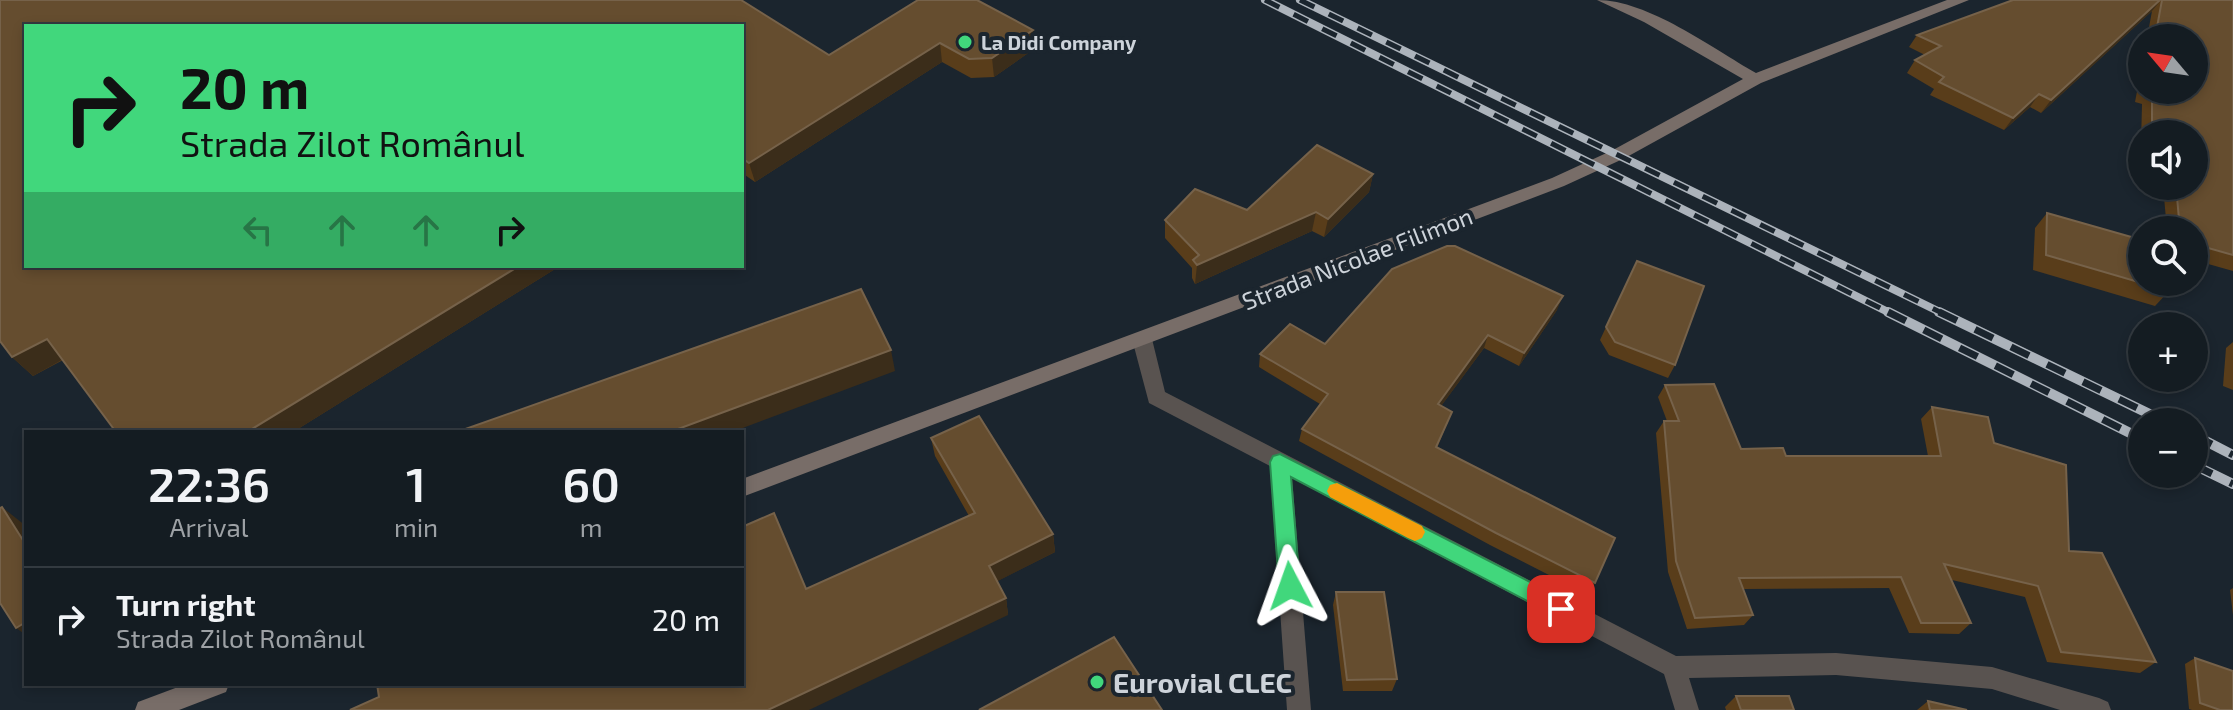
<!DOCTYPE html>
<meta charset="utf-8">
<style>
:root{--surface:#141c22;--page:#1d252a;--text:#f1f3f6;--muted:#9da1a5;--line:#333a40}
body{margin:0;font-family:"Exo 2",sans-serif;background:var(--page);color:var(--text);height:100vh;display:flex;flex-direction:column;font-size:30px;white-space:nowrap}
*{box-sizing:border-box;margin:0}
p{font-size:26px;color:var(--muted)}
.icon{flex:none;width:44px;height:44px;fill:none;stroke:currentColor;stroke-width:2;stroke-linecap:round;stroke-linejoin:round}
.map{position:relative;flex:1;overflow:hidden}
.sheet{position:absolute;left:24px;top:430px;width:720px;height:256px;display:flex;flex-direction:column;background:var(--surface);border-radius:0px;box-shadow:0 4px 12px #0003,0 0 0 2px var(--line)}
.sheet>*{flex:none}
.banner{position:absolute;left:24px;top:24px;width:720px;height:244px;border-radius:0px;box-shadow:0 4px 12px #0003,0 0 0 2px var(--line);background:#41d77c;color:#111;overflow:hidden}
.needle{width:52px;rotate:299deg}
.controls{position:absolute;left:2128px;top:24px;display:grid;gap:16px}
.controls a{display:grid;place-items:center;width:80px;height:80px;border-radius:50%;background:var(--surface);box-shadow:0 4px 12px #0003,0 0 0 2px var(--line);font-size:40px}
.pin{position:absolute;display:grid;place-items:center;width:68px;height:68px;color:#fff;margin:-34px;border-radius:16px;box-shadow:0 4px 12px #0006}
.me{position:absolute;width:88px;margin:-44px;rotate:356deg;stroke-linejoin:round;filter:drop-shadow(0 0 6px #0008)}
.turn{display:flex;align-items:center;gap:28px;height:168px;padding:0 24px;font-size:36px}
.turn .icon{width:104px;height:104px;stroke-width:2.5}
.turn b{display:block;font-size:56px;line-height:68px}
.lanes{display:flex;align-items:center;height:76px;padding:0 24px;background:#0003;justify-content:center;gap:40px;direction:ltr}
.lanes .off{opacity:.35}
.eta{display:flex;justify-content:space-evenly;align-items:center;height:136px;text-align:center}
.eta b{font-size:48px;font-weight:600;line-height:56px}
ul{padding:0;list-style:none}
li{display:flex;align-items:center;gap:24px;height:104px;padding:0 24px;border-top:2px solid var(--line)}
li div{flex:1}
li b{display:block;font-size:30px}
li em{font-style:normal}
.map>svg:first-child{display:block}
.lines{fill:none;stroke-linecap:round;stroke-linejoin:round}
.street{fill:#595350;fill-rule:evenodd}
.secondary{fill:#786d68;fill-rule:evenodd}
.rail-far1-casing{stroke:#acb3bb;stroke-width:8}
.rail-casing{stroke:#acb3bb;stroke-width:10}
.rail-far1{stroke:#1b252e;stroke-width:5;stroke-dasharray:16;stroke-linecap:butt}
.rail{stroke:#1b252e;stroke-width:7;stroke-dasharray:20;stroke-linecap:butt}
.wall{fill:#593d1a}
.shaded-wall{fill:#3b2d1a}
.building{fill:#654d2f;stroke:#76624a;stroke-width:2}
.route{fill:#41d77c;stroke:#2a8c51;stroke-width:2}
.slow{fill:#f59e0b}
.poi-dot{fill:#41d77c;stroke:#1b252e;stroke-width:3}
.labels{text-anchor:middle;dominant-baseline:central;stroke-width:8;stroke-linejoin:round;paint-order:stroke}
.far-poi-label{font-size:20px;font-weight:bold;fill:#cdd3da;stroke:#1b252e;text-anchor:start}
.street-label{font-size:24px;fill:#cdd3da;stroke:#1b252e}
.near-poi-label{font-size:28px;font-weight:bold;fill:#cdd3da;stroke:#1b252e;text-anchor:start}
</style>
<div class="map">
<svg width="2233" height="710" viewBox="0 0 2233 710">
<rect width="100%" height="100%" fill="#1b252e"/>
<g class="lines">
<path class="street" d="M 1142,331 L 1149,334 L 1152,339 L 1165,392 L 1676,656 L 1836,653 L 1992,667 L 2099,698 L 2108,702 L 2111,710 L 2060,710 L 1992,689 L 1836,675 L 1689,678 L 1699,710 L 1675,710 L 1664,674 L 1292,478 L 1311,710 L 1287,710 L 1270,466 L 1149,403 L 1132,339 L 1135,334 Z"/>
<g class="secondary">
<path d="M 1597,0 C 1648,0 1712,48 1756,73 L 1947,0 L 1969,0 L 1761,83 L 1625,158 L 1564,186 L 742,497 L 742,479 L 1552,178 L 1613,150 L 1743,79 L 1644,22 Z"/>
<path d="M 186,684 L 229,684 L 226,692 L 179,710 L 135,710 L 138,702 Z"/>
</g>
<defs>
<g id="rail-far1">
<path d="M 1265,0 L 1892,314"/>
<path d="M 1300,0 L 1944,314"/>
</g>
<g id="rail">
<path d="M 1888,312 L 2142,439"/>
<path d="M 1939,312 L 2166,422"/>
<path d="M 2194,435 L 2233,455"/>
<path d="M 2194,465 L 2233,484"/>
</g>
</defs>
<use href="#rail-far1" class="rail-far1-casing"/>
<use href="#rail" class="rail-casing"/>
<use href="#rail-far1" class="rail-far1"/>
<use href="#rail" class="rail"/>
</g>
<g class="wall">
<path d="M 0,0 L 741,0 L 829,55 L 918,0 L 977,0 L 1033,30 L 1034,49 L 994,77 L 971,78 L 942,62 L 755,182 L 742,173 L 742,26 L 26,26 L 26,266 L 560,266 L 293,432 L 116,432 L 63,360 L 33,376 L 12,357 L 0,341 Z"/>
<path d="M 2013,0 L 2233,0 L 2233,271 L 2194,260 L 2194,230 L 2167,230 L 2163,186 L 2194,186 L 2194,134 L 2142,134 L 2141,144 L 2142,104 L 2135,102 L 2142,65 L 2142,90 L 2194,90 L 2194,38 L 2147,38 L 2152,11 L 2041,113 L 2030,107 L 2004,130 L 1930,95 L 1934,89 L 1907,73 L 1915,60 L 1925,55 L 1909,47 L 1917,35 Z"/>
<path d="M 1373,174 L 1369,192 L 1324,237 L 1312,231 L 1195,284 L 1192,278 L 1192,268 L 1165,238 L 1165,220 L 1247,210 Z"/>
<path d="M 2047,213 L 2169,291 L 2155,306 L 2033,270 L 2035,228 Z"/>
<path d="M 1637,261 L 1675,365 L 1668,378 L 1609,355 L 1600,340 Z"/>
<path d="M 1557,310 L 1519,366 L 1484,348 L 1441,406 L 1452,412 L 1437,448 L 1595,583 L 1588,595 L 1490,545 L 1299,441 L 1302,429 L 1320,404 L 1259,367 L 1260,354 Z"/>
<path d="M 2233,342 L 2233,390 L 2223,386 L 2226,348 Z"/>
<path d="M 1665,385 L 1741,449 L 1786,456 L 1928,456 L 1921,419 L 1932,407 L 1994,443 L 2069,551 L 2156,662 L 2140,673 L 2047,662 L 2025,597 L 1952,580 L 1971,623 L 1959,634 L 1909,633 L 1889,588 L 1743,589 L 1753,615 L 1744,625 L 1687,629 L 1668,572 L 1656,433 L 1664,421 L 1667,421 L 1658,397 Z"/>
<path d="M 931,438 L 1053,534 L 1055,552 L 997,581 L 1006,598 L 1008,615 L 969,516 L 935,456 Z"/>
<path d="M 2233,588 L 2233,615 L 2230,590 Z"/>
<path d="M 1336,592 L 1397,679 L 1392,691 L 1343,691 L 1333,605 Z"/>
<path d="M 2195,658 L 2233,710 L 2192,710 L 2189,709 L 2185,664 Z"/>
<path d="M 1736,696 L 1794,710 L 1726,710 L 1725,707 Z"/>
<path d="M 1928,701 L 1967,710 L 1917,710 Z"/>
</g>
<g class="shaded-wall">
<path d="M 2161,0 L 2152,11 L 2041,113 L 2051,100 Z"/>
<path d="M 1033,30 L 1034,49 L 994,77 L 992,58 Z"/>
<path d="M 940,43 L 942,62 L 755,182 L 749,163 Z"/>
<path d="M 2039,94 L 2030,107 L 2004,130 L 2013,118 Z"/>
<path d="M 1373,174 L 1369,192 L 1324,237 L 1328,219 Z"/>
<path d="M 1316,212 L 1312,231 L 1195,284 L 1197,265 Z"/>
<path d="M 519,266 L 560,266 L 293,432 L 247,432 Z"/>
<path d="M 1563,296 L 1557,310 L 1519,366 L 1524,353 Z"/>
<path d="M 1488,335 L 1484,348 L 1433,417 L 1438,404 Z"/>
<path d="M 47,339 L 67,357 L 33,376 L 12,357 Z"/>
<path d="M 891,350 L 895,371 L 732,432 L 670,432 Z"/>
<path d="M 2,507 L 26,526 L 26,545 Z"/>
<path d="M 1053,534 L 1055,552 L 992,584 L 989,566 Z"/>
<path d="M 1006,598 L 1008,615 L 809,710 L 768,710 Z"/>
<path d="M 26,622 L 26,635 L 16,628 Z"/>
</g>
<g class="building">
<path d="M 0,0 L 741,0 L 829,55 L 918,0 L 977,0 L 1033,30 L 992,58 L 969,59 L 940,43 L 749,163 L 742,158 L 742,26 L 26,26 L 26,266 L 519,266 L 247,432 L 116,432 L 47,339 L 12,357 L 0,341 Z"/>
<path d="M 2013,0 L 2160,0 L 2051,100 L 2039,94 L 2013,118 L 1939,82 L 1944,77 L 1915,60 L 1941,46 L 1917,35 Z"/>
<path d="M 2162,0 L 2233,0 L 2233,255 L 2194,244 L 2194,230 L 2180,230 L 2176,186 L 2194,186 L 2194,134 L 2162,134 L 2152,132 L 2152,91 L 2149,90 L 2194,90 L 2194,38 L 2155,38 Z"/>
<path d="M 1317,145 L 1373,174 L 1328,219 L 1316,212 L 1197,265 L 1193,260 L 1199,255 L 1165,220 L 1195,189 L 1247,210 Z"/>
<path d="M 2047,213 L 2142,240 L 2142,282 L 2169,282 L 2169,291 L 2046,255 Z"/>
<path d="M 1447,246 L 1455,246 L 1563,296 L 1524,353 L 1488,335 L 1438,404 L 1452,412 L 1436,447 L 1615,538 L 1595,583 L 1496,533 L 1302,429 L 1328,394 L 1260,354 L 1290,324 L 1325,344 L 1392,269 Z"/>
<path d="M 1637,261 L 1704,286 L 1675,365 L 1615,342 L 1606,327 Z"/>
<path d="M 861,289 L 891,350 L 670,432 L 457,432 Z"/>
<path d="M 1714,384 L 1741,449 L 1783,448 L 1786,456 L 1941,456 L 1932,407 L 1988,417 L 1994,443 L 2066,465 L 2069,551 L 2102,553 L 2156,662 L 2061,652 L 2038,586 L 1944,564 L 1971,623 L 1921,623 L 1901,577 L 1739,578 L 1753,615 L 1695,618 L 1676,561 L 1664,421 L 1679,421 L 1665,385 Z"/>
<path d="M 979,416 L 1053,534 L 989,566 L 1006,598 L 768,710 L 350,710 L 379,697 L 377,684 L 742,684 L 742,527 L 774,513 L 806,589 L 975,513 L 931,438 Z"/>
<path d="M 2,507 L 26,545 L 26,622 L 16,628 L 0,603 L 0,508 Z"/>
<path d="M 1336,592 L 1384,592 L 1397,679 L 1347,680 Z"/>
<path d="M 1114,637 L 1162,710 L 979,710 Z"/>
<path d="M 2195,658 L 2233,671 L 2233,710 L 2220,710 L 2200,703 Z"/>
<path d="M 1736,696 L 1789,696 L 1794,710 L 1741,710 Z"/>
<path d="M 1928,701 L 1967,710 L 1930,710 Z"/>
</g>
<path class="route" d="M 1280,454 L 1569,602 L 1572,609 L 1569,615 L 1561,618 L 1554,615 L 1291,477 L 1300,586 L 1297,592 L 1290,595 L 1282,592 L 1279,586 L 1270,462 L 1273,456 Z"/>
<path class="slow" d="M 1337,483 L 1422,526 L 1425,532 L 1422,538 L 1415,541 L 1408,538 L 1330,497 L 1327,491 L 1330,485 Z"/>
<g class="poi-dot">
<circle cx="965" cy="42" r="8"/>
<circle cx="1097" cy="682" r="8"/>
</g>
<g class="labels">
<g class="far-poi-label">
<text x="981" y="42">La Didi Company</text>
</g>
<g class="street-label">
<text transform="translate(1357 258) rotate(-21)">Strada Nicolae Filimon</text>
</g>
<g class="near-poi-label">
<text x="1113" y="682">Eurovial CLEC</text>
</g>
</g>
</svg>
<div class="controls">
<a><svg class="needle" viewBox="-14 -14 28 28"><path d="M0-13l5 13h-10z" fill="#e53935"/><path d="M0 13l5-13h-10z" fill="#9da1a5"/></svg></a>
<a><svg class="icon" aria-label="sound" viewBox="0 0 24 24"><path d="M4 9h4l5-4v14l-5-4H4zM17 9q2 3 0 6"/></svg></a>
<a><svg class="icon" aria-label="search" viewBox="0 0 24 24"><circle cx="10" cy="10" r="6"/><path d="M15 15l6 6"/></svg></a>
<a>+</a>
<a>−</a>
</div>
<div class="pin" style="left:1561px;top:609px;background:#d93025"><svg class="icon" aria-label="arrive" viewBox="0 0 24 24"><path d="M6 21V4h12l-3 4 3 4H6"/></svg></div>
<svg class="me" style="left:1290px;top:586px" viewBox="-20 -20 40 40"><path d="M0-17L14 15 0 8-14 15z" fill="#41d77c" stroke="#fff" stroke-width="4"/></svg>
<div class="banner">
<div class="turn"><svg class="icon" aria-label="right" viewBox="0 0 24 24"><path d="M7 20v-9h11M14 6l5 5-5 5"/></svg><div><b>20 m</b>Strada Zilot Românul</div></div>
<div class="lanes"><svg class="icon off" aria-label="left" viewBox="0 0 24 24"><path d="M17 20v-9H6M10 6l-5 5 5 5"/></svg><svg class="icon off" aria-label="ahead" viewBox="0 0 24 24"><path d="M12 20V5M6 11l6-6 6 6"/></svg><svg class="icon off" aria-label="ahead" viewBox="0 0 24 24"><path d="M12 20V5M6 11l6-6 6 6"/></svg><svg class="icon" aria-label="right" viewBox="0 0 24 24"><path d="M7 20v-9h11M14 6l5 5-5 5"/></svg></div>
</div>
<section class="sheet">
<div class="eta">
<div><b>22:36</b><p>Arrival</p></div>
<div><b>1</b><p>min</p></div>
<div><b>60</b><p>m</p></div>
</div>
<ul>
<li><svg class="icon" aria-label="right" viewBox="0 0 24 24"><path d="M7 20v-9h11M14 6l5 5-5 5"/></svg><div><b>Turn right</b><p>Strada Zilot Românul</p></div><em>20 m</em></li>
</ul>
</section>
</div>
